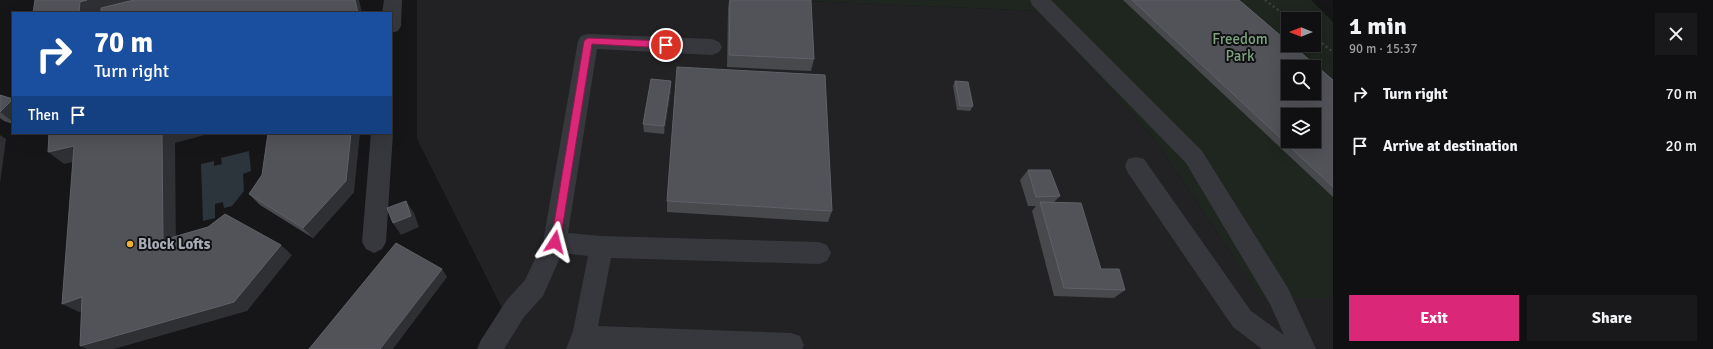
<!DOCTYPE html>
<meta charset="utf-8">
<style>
:root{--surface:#101012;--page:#19191b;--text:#f1f3f6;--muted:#9c9d9f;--line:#303032;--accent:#db2777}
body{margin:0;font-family:Signika,sans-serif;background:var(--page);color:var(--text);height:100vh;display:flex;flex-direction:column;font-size:15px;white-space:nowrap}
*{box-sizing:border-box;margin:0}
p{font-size:13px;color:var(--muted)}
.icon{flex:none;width:22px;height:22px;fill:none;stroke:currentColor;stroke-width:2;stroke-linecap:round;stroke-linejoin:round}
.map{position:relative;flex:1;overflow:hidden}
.drawer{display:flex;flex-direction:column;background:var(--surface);width:380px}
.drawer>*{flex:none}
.hud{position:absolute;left:12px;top:12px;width:380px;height:122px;border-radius:0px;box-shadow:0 4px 16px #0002,0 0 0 1px var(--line);background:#1a4fa0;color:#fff;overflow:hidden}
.needle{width:26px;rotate:270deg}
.controls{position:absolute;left:1281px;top:12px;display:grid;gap:8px}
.controls a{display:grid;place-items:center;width:40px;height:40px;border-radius:0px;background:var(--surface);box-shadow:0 4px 16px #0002,0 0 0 1px var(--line);font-size:20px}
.pin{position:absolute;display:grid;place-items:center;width:34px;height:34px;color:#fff;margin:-17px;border:2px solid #fff;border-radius:50%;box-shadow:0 1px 4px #0007}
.me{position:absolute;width:44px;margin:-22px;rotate:9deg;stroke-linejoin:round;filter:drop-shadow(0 0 3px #0008)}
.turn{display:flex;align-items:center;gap:14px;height:84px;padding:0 16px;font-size:18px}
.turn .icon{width:52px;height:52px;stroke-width:2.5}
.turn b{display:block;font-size:28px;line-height:34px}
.then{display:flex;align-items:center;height:38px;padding:0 16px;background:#0003;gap:8px;font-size:15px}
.round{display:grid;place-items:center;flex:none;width:42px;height:42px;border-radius:0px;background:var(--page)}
.headline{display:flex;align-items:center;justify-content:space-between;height:68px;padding:0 16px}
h1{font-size:24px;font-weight:700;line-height:30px}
.primary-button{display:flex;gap:8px;margin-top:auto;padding:8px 16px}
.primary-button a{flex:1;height:46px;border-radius:0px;background:var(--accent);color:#fff;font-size:16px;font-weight:700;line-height:46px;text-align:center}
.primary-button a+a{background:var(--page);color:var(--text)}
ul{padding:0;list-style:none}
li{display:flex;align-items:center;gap:12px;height:52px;padding:0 16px}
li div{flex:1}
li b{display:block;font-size:15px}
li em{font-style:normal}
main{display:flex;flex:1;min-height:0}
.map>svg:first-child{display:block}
.built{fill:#222225}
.green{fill:#1e261f;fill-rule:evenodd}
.water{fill:#2c353c}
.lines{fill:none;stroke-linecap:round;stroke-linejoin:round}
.path{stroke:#3d3f44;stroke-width:2.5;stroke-dasharray:2 3;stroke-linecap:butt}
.minor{fill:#37383d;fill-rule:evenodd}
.wall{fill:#47494d}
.shaded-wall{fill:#2f3033}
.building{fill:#525359;stroke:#5f6168;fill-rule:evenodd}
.route{fill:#db2777;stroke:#8e194d}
.poi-dot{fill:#f2b134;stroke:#111113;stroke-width:1.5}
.labels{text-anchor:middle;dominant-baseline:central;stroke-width:4;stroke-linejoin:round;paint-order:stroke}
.park-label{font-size:15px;fill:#7fa381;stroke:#111113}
.poi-label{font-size:15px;font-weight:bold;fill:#a8adb8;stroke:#111113;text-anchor:start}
</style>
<main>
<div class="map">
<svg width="1333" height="349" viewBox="0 0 1333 349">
<rect width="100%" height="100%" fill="#161618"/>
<path class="built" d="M 417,0 L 786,0 L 1040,11 L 1154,138 L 1261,298 L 1333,298 L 1333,349 L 493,349 L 508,320 L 417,139 Z"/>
<path class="green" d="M 786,0 L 1311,0 L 1333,22 L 1333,298 L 1261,298 L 1154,138 L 1040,11 ZM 1288,19 L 1314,19 L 1314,45 L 1288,45 ZM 1288,67 L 1314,67 L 1314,93 L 1288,93 ZM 1288,115 L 1314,115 L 1314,141 L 1288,141 Z"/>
<path class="water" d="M 249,151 L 251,171 L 243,174 L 244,191 L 232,206 L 224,208 L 223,202 L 215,204 L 215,218 L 203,221 L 201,164 L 214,161 L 214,166 L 222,164 L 221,158 Z"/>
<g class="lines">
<g class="path">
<path d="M 1265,0 L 1290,19"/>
<path d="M 1314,37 L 1333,52"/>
</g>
<g class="minor">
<path d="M 384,0 L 402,0 L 401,26 L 398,31 L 391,33 L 391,13 L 382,13 Z"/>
<path d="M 1030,0 L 1051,0 L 1202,151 L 1288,288 L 1316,349 L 1262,349 L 1233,327 L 1128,173 L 1125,166 L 1128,159 L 1136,157 L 1144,159 L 1251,311 L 1284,335 L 1270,304 L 1186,163 L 1032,5 Z"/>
<path d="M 588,34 L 712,39 L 719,42 L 722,47 L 719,52 L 712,55 L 597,49 L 568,233 L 601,236 L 819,242 L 827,245 L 831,253 L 827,261 L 819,264 L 611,258 L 598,326 L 791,333 L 800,336 L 804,345 L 802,349 L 566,349 L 573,331 L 588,256 L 562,253 L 543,296 L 524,317 L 504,349 L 477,349 L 481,340 L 506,301 L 525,280 L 543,242 L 578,41 L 581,36 Z"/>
<path d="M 391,130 L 393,133 L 386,242 L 382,249 L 374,253 L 366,249 L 362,242 L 371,133 L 391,133 Z"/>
</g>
</g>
<g class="wall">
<path d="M 729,0 L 814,59 L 811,71 L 727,67 L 728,9 Z"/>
<path d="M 1123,0 L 1239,0 L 1333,80 L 1333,197 Z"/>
<path d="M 671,81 L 671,90 L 664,134 L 644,132 L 643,124 Z"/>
<path d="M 955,81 L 973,106 L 970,111 L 957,110 L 953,86 Z"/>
<path d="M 0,95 L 13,99 L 13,124 L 4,121 L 0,118 Z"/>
<path d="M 1028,170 L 1060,196 L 1054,202 L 1101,269 L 1125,290 L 1114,298 L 1054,296 L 1032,211 L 1036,206 L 1028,206 L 1020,180 Z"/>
<path d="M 262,175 L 354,192 L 313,238 L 260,205 L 249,194 Z"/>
<path d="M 667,201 L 832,211 L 828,222 L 667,212 Z"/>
</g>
<g class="shaded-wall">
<path d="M 87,0 L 157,0 L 103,13 L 79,13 L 80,2 Z"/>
<path d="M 355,0 L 359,0 L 362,13 L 358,13 Z"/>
<path d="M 671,81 L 671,90 L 664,134 L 664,126 Z"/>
<path d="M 13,99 L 13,122 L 0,112 Z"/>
<path d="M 162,133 L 212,133 L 175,143 L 176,250 L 163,240 Z"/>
<path d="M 351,133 L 360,133 L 354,192 L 313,238 L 303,228 Z"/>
<path d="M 0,135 L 6,139 L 0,183 Z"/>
<path d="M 74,146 L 89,158 L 64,164 L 48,152 Z"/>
<path d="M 406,201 L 414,213 L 419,227 L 401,235 L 393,223 Z"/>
<path d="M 281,245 L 292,255 L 247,311 L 114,349 L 87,349 L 80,346 Z"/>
<path d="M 442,269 L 447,277 L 393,349 L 380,349 Z"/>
<path d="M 82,297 L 99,306 L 79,312 L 62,304 Z"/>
</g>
<g class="building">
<path d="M 35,0 L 87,0 L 80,2 L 79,13 L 33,13 Z"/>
<path d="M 134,0 L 355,0 L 358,13 L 101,13 L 101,8 Z"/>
<path d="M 730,0 L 811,0 L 814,59 L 729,55 Z"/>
<path d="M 1132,0 L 1239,0 L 1288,42 L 1288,45 L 1292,45 L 1333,80 L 1333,187 ZM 1288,67 L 1314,67 L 1314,93 L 1288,93 ZM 1288,115 L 1314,115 L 1314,141 L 1288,141 Z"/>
<path d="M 677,67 L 825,75 L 832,211 L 667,201 Z"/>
<path d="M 651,79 L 671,81 L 664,126 L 643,124 Z"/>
<path d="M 955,81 L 968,82 L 973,106 L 960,106 Z"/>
<path d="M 0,95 L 13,99 L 0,112 Z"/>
<path d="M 49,133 L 162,133 L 163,240 L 208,227 L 225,214 L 281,245 L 234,302 L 80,346 L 82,297 L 62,304 L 74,146 L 48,152 Z"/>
<path d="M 268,133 L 351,133 L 346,181 L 303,228 L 249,194 L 262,175 Z"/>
<path d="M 1028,170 L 1050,170 L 1060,196 L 1036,197 Z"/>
<path d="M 406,201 L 411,216 L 393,223 L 387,208 Z"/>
<path d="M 1040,202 L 1081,203 L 1101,269 L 1119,269 L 1125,290 L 1064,288 Z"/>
<path d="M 396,243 L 442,269 L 380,349 L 309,349 Z"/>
</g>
<path class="route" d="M 588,38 L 666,41 L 670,45 L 666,48 L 592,44 L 560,242 L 559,245 L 555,246 L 552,245 L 551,242 L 584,41 Z"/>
<circle class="poi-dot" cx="130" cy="244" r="4"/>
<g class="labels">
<g class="park-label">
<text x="1240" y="39">Freedom<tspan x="1240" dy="17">Park</tspan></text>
</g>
<g class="poi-label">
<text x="138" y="244">Block Lofts</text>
</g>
</g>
</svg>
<div class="controls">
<a><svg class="needle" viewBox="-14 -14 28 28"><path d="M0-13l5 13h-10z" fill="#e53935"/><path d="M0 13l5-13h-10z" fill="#9c9d9f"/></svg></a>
<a><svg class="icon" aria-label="search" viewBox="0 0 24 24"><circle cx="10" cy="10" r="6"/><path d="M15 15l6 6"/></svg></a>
<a><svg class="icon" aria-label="layers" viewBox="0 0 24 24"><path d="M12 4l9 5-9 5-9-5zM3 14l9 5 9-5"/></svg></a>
</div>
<div class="pin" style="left:666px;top:45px;background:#d93025"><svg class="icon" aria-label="arrive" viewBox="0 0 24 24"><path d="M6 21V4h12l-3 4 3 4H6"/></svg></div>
<svg class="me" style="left:555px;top:242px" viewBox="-20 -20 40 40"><path d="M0-17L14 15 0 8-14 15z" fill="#db2777" stroke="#fff" stroke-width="4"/></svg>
<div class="hud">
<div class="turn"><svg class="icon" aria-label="right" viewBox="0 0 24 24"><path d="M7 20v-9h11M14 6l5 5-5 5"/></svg><div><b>70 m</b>Turn right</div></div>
<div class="then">Then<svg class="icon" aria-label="arrive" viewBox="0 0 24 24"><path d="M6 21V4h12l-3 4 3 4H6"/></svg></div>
</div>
</div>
<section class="drawer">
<div class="headline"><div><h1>1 min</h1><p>90 m · 15:37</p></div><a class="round"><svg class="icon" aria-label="close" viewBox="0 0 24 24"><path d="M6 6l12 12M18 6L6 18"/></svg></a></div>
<ul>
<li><svg class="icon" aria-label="right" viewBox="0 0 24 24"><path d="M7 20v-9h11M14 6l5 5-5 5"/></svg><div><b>Turn right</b></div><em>70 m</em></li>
<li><svg class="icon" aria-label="arrive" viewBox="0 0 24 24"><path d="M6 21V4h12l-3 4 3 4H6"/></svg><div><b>Arrive at destination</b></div><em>20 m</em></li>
</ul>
<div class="primary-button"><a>Exit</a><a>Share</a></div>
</section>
</main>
